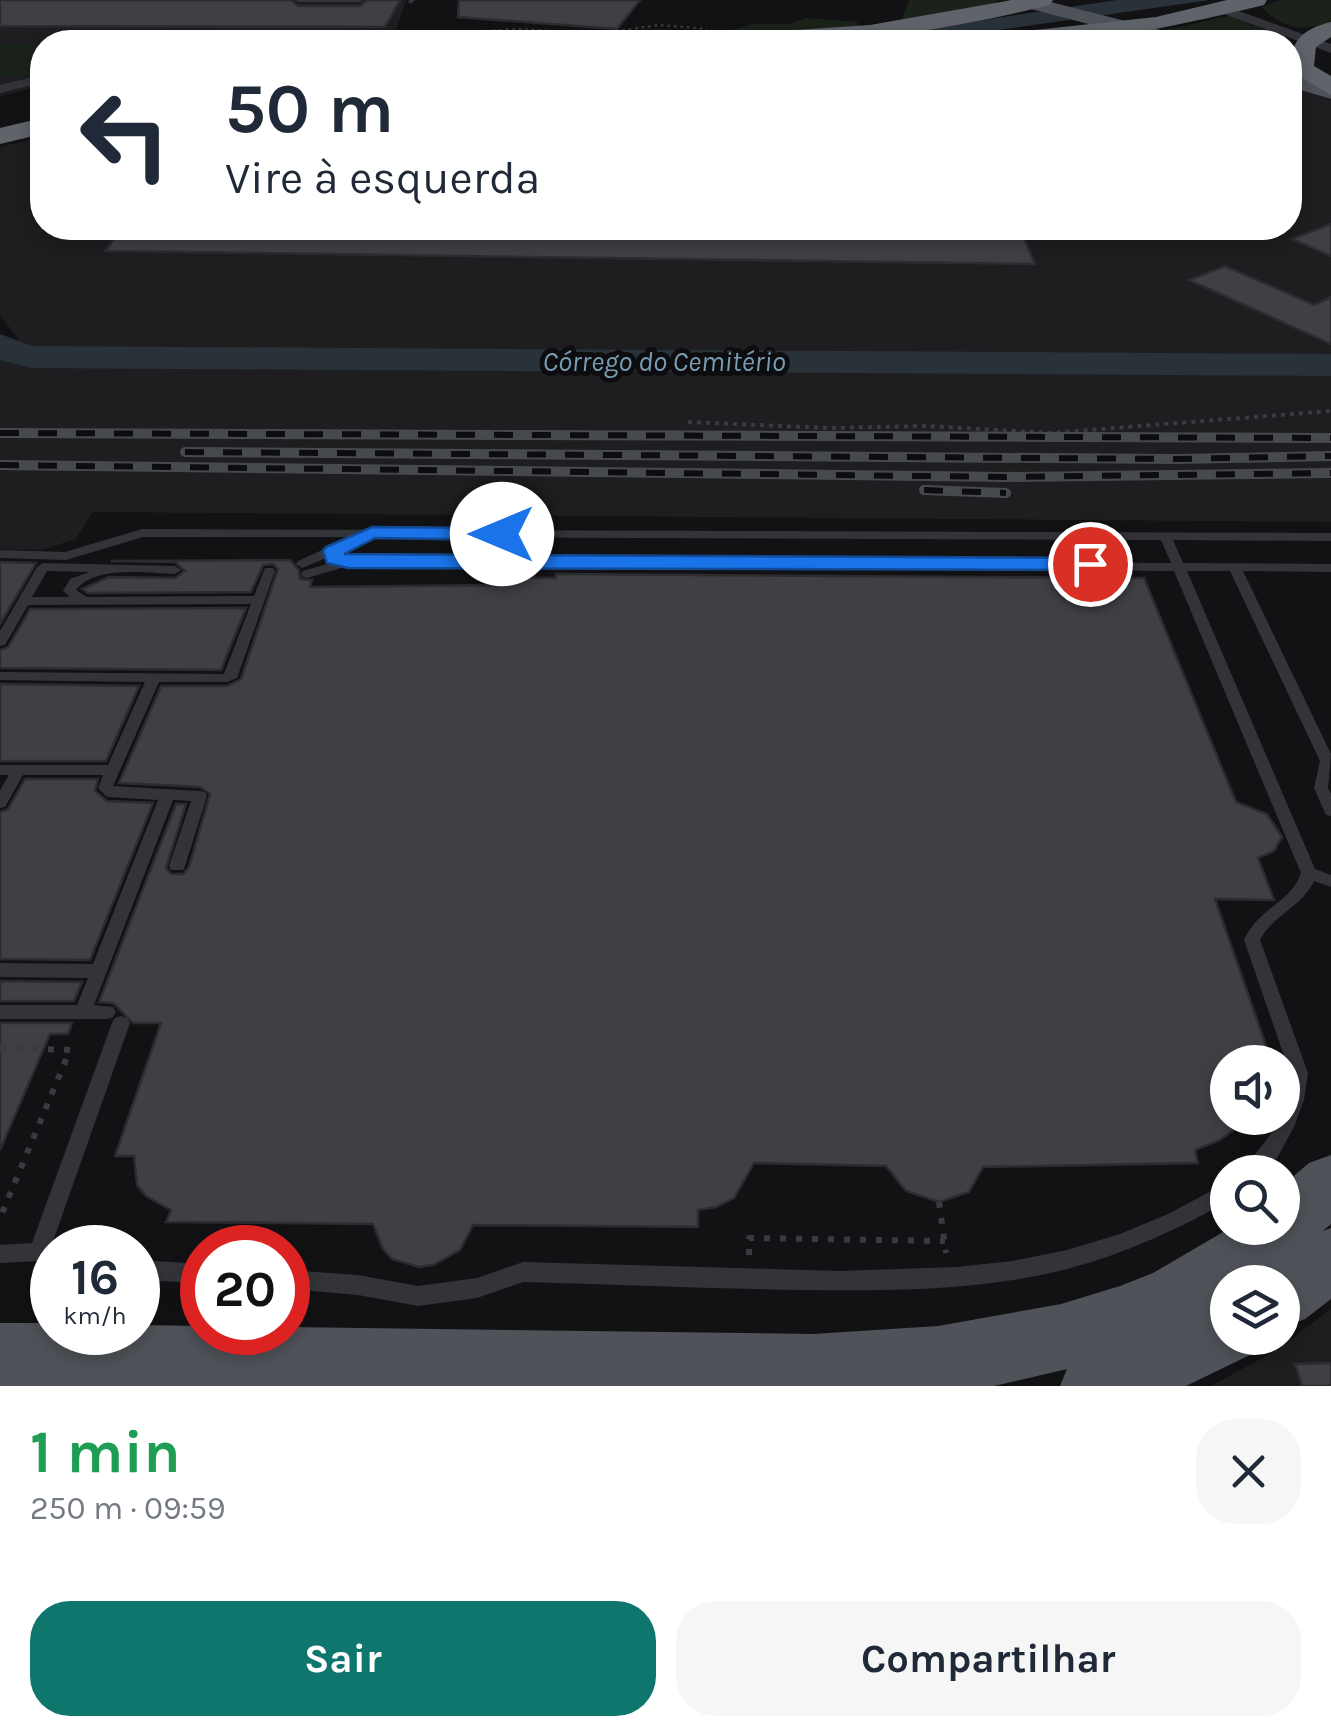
<!DOCTYPE html>
<html lang="pt">
<meta charset="utf-8">
<style>
:root{--surface:#fff;--page:#f6f6f7;--text:#1f2937;--muted:#747a83;--accent:#0f766e}
body{margin:0;font-family:Karla,sans-serif;background:var(--page);color:var(--text);height:100vh;display:flex;flex-direction:column;font-size:38px;white-space:nowrap}
*{box-sizing:border-box;margin:0}
p{font-size:32px;color:var(--muted)}
.icon{flex:none;width:55px;height:55px;fill:none;stroke:currentColor;stroke-width:2;stroke-linecap:round;stroke-linejoin:round}
.map{position:relative;height:1386px;overflow:hidden}
.side{display:flex;flex-direction:column;background:var(--surface);flex:1}
.side>*{flex:none}
.hud{position:absolute;left:30px;top:30px;width:1272px;height:210px;border-radius:40px;box-shadow:0 5px 15px #0003;background:#fff;color:var(--text);overflow:hidden}
.buttons{position:absolute;left:1210px;top:1045px;display:grid;gap:20px}
.buttons a{display:grid;place-items:center;width:90px;height:90px;border-radius:50%;background:var(--surface);box-shadow:0 5px 15px #0003;font-size:50px}
.speed{position:absolute;left:30px;top:1225px;display:flex;gap:20px;font-size:50px;font-weight:700;text-align:center}
.speed>*{display:grid;place-content:center;width:130px;height:130px;border-radius:50%;background:var(--surface);box-shadow:0 5px 15px #0003;line-height:1}
.speed small{font-size:25px;font-weight:400}
.speed .limit{border:15px solid #d22;background:#fff;color:#111}
.pin{position:absolute;display:grid;place-items:center;width:85px;height:85px;color:#fff;margin:-42px;border:5px solid #fff;border-radius:50%;box-shadow:0 2px 10px #0007}
.me{position:absolute;width:110px;margin:-55px;rotate:270deg;stroke-linejoin:round;filter:drop-shadow(0 0 8px #0008)}
.turn{display:flex;align-items:center;gap:35px;height:210px;padding:0 30px;font-size:45px}
.turn .icon{width:130px;height:130px;stroke-width:2.5}
.turn b{display:block;font-size:70px;line-height:85px}
.round{display:grid;place-items:center;flex:none;width:105px;height:105px;border-radius:40px;background:var(--page)}
.overview{display:flex;align-items:center;justify-content:space-between;height:170px;padding:0 30px}
h1{font-size:60px;font-weight:700;line-height:75px;color:#1e9e55}
.button{display:flex;gap:20px;margin-top:auto;padding:20px 30px}
.button a{flex:1;height:115px;border-radius:40px;background:var(--accent);color:#fff;font-size:40px;font-weight:700;line-height:115px;text-align:center}
.button a+a{background:var(--page);color:var(--text)}
.map>svg:first-child{display:block}
.built{fill:#1e1e21}
.green{fill:#1a221a}
.water{fill:#283238}
.lines{fill:none;stroke-linecap:round;stroke-linejoin:round}
.river{fill:#283238;fill-rule:evenodd}
.building{fill:#3e4044;stroke:#2c2c30;stroke-width:2.5}
.path-far2{stroke:#393b40;stroke-width:2.5;stroke-dasharray:2.5 4;stroke-linecap:butt}
.path-far1{stroke:#393b40;stroke-width:4;stroke-dasharray:4 5;stroke-linecap:butt}
.path{stroke:#393b40;stroke-width:6;stroke-dasharray:6 10;stroke-linecap:butt}
.lane{fill:#333439;fill-rule:evenodd}
.street{fill:#333439;fill-rule:evenodd}
.primary{fill:#4f5258;fill-rule:evenodd}
.highway{fill:#5f636a;fill-rule:evenodd}
.rail-casing{stroke:#46494e;stroke-width:10}
.rail{stroke:#0d0d0f;stroke-width:6;stroke-dasharray:19;stroke-linecap:butt}
.route{fill:#1a73e8;stroke:#114b97;stroke-width:2.5}
.labels{text-anchor:middle;dominant-baseline:central;stroke-width:10;stroke-linejoin:round;paint-order:stroke}
.far-water-label{font-size:28px;font-style:italic;fill:#789db2;stroke:#0d0d0f}
</style>
<div class="map">
<svg width="1331" height="1386" viewBox="0 0 1331 1386">
<rect width="100%" height="100%" fill="#121214"/>
<g class="built">
<path d="M 0,0 L 406,0 L 392,42 L 42,42 L 42,86 L 0,96 Z"/>
<path d="M 1290,86 L 1331,100 L 1331,357 L 800,358 L 695,352 L 31,347 L 22,344 L 0,315 L 0,147 L 42,137 L 42,228 L 1290,228 Z"/>
<path d="M 0,359 L 70,366 L 1331,375 L 1331,522 L 93,512 L 76,539 L 41,550 L 0,549 Z"/>
<path d="M 1331,1309 L 1331,1386 L 1211,1386 L 1275,1351 Z"/>
</g>
<g class="green">
<path d="M 909,0 L 999,0 L 989,7 L 901,22 Z"/>
<path d="M 1281,0 L 1331,0 L 1331,22 C 1302,32 1284,29 1261,7 Z"/>
<path d="M 1229,16 L 1292,40 L 1207,40 L 1161,31 Z"/>
<path d="M 806,18 L 857,22 L 861,29 L 622,41 L 655,29 L 720,33 L 753,24 L 788,24 Z"/>
<path d="M 0,44 L 42,45 L 42,64 L 30,76 L 0,75 Z"/>
</g>
<path class="water" d="M 1117,0 L 1210,0 L 913,42 L 833,42 Z"/>
<g class="lines">
<path class="river" d="M 0,334 L 32,346 L 1331,354 L 1331,376 L 32,368 L 0,360 Z"/>
</g>
<g class="building">
<path d="M 0,0 L 291,0 L 298,6 L 360,6 L 367,0 L 400,0 L 385,27 L 0,26 Z"/>
<path d="M 459,0 L 640,0 L 617,29 L 458,17 Z"/>
<path d="M 1331,224 L 1331,256 L 1292,239 Z"/>
<path d="M 123,228 L 1020,228 L 1035,264 L 105,251 Z"/>
<path d="M 1225,266 L 1314,305 L 1331,297 L 1331,344 L 1189,280 Z"/>
<path d="M 290,560 L 299,570 L 300,579 L 312,580 L 310,587 L 495,585 L 496,577 L 556,578 L 556,574 L 1144,578 L 1236,802 L 1267,814 L 1282,837 L 1274,851 L 1258,858 L 1274,900 L 1215,899 L 1270,1057 L 1233,1056 L 1235,1062 L 1228,1062 L 1228,1118 L 1250,1118 L 1220,1140 L 1195,1150 L 1198,1163 L 983,1167 L 969,1192 L 939,1202 L 906,1191 L 886,1166 L 754,1163 L 734,1198 L 716,1207 L 698,1210 L 698,1227 L 473,1225 L 460,1250 L 433,1265 L 419,1267 L 392,1259 L 383,1249 L 373,1224 L 166,1222 L 171,1210 L 146,1196 L 137,1185 L 134,1156 L 115,1156 L 161,1023 L 133,1023 L 113,1003 L 99,1002 L 176,804 L 186,804 L 166,868 L 171,874 L 183,874 L 189,867 L 210,794 L 200,787 L 119,783 L 161,686 L 227,686 L 241,679 L 278,569 L 273,564 L 263,565 L 251,592 L 88,593 L 82,589 L 109,577 L 175,578 L 185,571 L 175,562 L 111,561 Z"/>
<path d="M 0,562 L 36,563 L 0,624 Z"/>
<path d="M 246,608 L 221,670 L 0,668 L 0,650 L 8,647 L 30,609 Z"/>
<path d="M 0,684 L 139,686 L 106,761 L 0,761 Z"/>
<path d="M 25,779 L 98,779 L 95,791 L 107,801 L 153,803 L 90,960 L 0,959 L 0,812 L 8,809 Z"/>
<path d="M 0,981 L 82,982 L 74,1001 L 0,1001 Z"/>
<path d="M 0,1023 L 72,1023 L 68,1034 L 50,1034 L 0,1150 Z"/>
<path d="M 1331,1363 L 1331,1386 L 1302,1386 L 1295,1364 Z"/>
</g>
<g class="lines">
<path class="path-far2" d="M 415,35 L 519,29 L 600,34 L 658,25 L 707,29"/>
<path class="path-far1" d="M 688,422 L 827,428 L 927,426 L 1051,433 L 1331,411"/>
<g class="path">
<path d="M 0,1048 L 70,1050 L 0,1218"/>
<path d="M 939,1202 L 946,1253"/>
<path d="M 749,1255 L 749,1238 L 945,1241"/>
</g>
<g class="lane">
<path d="M 295,0 L 363,0 L 360,2 L 298,2 Z"/>
<path d="M 409,0 L 415,0 L 411,4 L 408,2 Z"/>
<path d="M 1193,39 L 1225,40 L 1228,42 L 1191,42 Z"/>
<path d="M 142,529 L 1331,533 L 1331,541 L 1173,540 L 1183,563 L 1331,564 L 1331,572 L 1243,571 L 1331,754 L 1328,788 L 1331,794 L 1331,816 L 1326,815 L 1314,788 L 1320,761 L 1230,571 L 1187,571 L 1315,869 L 1331,875 L 1331,887 L 1314,881 C 1302,907 1273,915 1260,940 L 1308,1073 L 1304,1100 L 1294,1127 L 1277,1158 L 1264,1172 L 1243,1172 C 1253,1153 1269,1141 1280,1118 L 1282,1118 L 1290,1073 L 1244,940 C 1259,907 1291,903 1301,873 L 1174,571 L 348,566 L 307,578 L 303,577 L 301,574 L 303,571 L 334,562 L 328,557 L 302,568 L 296,564 L 298,561 L 351,537 L 143,537 L 66,560 L 0,558 L 0,550 L 65,552 ZM 370,537 L 1161,540 L 1171,563 L 348,558 L 340,556 L 339,552 Z"/>
<path d="M 43,563 L 175,566 L 181,570 L 175,574 C 146,573 95,565 76,590 L 87,597 L 254,596 L 265,568 L 273,568 L 275,571 L 237,678 L 227,682 L 159,682 L 113,786 L 200,791 L 205,792 L 207,796 L 185,866 L 183,870 L 171,870 L 169,866 L 191,801 L 173,800 L 94,1005 L 113,1007 L 116,1012 L 113,1017 L 107,1019 L 0,1019 L 0,1005 L 77,1005 L 88,978 L 0,977 L 0,963 L 93,964 L 158,800 L 107,797 L 98,788 L 103,775 L 23,775 L 5,807 L 0,808 L 0,790 L 9,775 L 0,775 L 0,765 L 108,765 L 145,682 L 0,680 L 0,672 L 224,674 L 251,604 L 28,605 L 5,645 L 0,646 L 0,631 L 37,567 ZM 47,571 L 90,572 L 70,579 L 63,591 L 70,597 L 32,597 Z"/>
<path d="M 121,1016 L 127,1018 L 130,1023 L 51,1247 L 52,1248 L 52,1266 L 39,1261 L 0,1263 L 0,1245 L 32,1243 L 112,1023 L 115,1018 Z"/>
<path d="M 1228,1182 L 1228,1201 C 1177,1230 1124,1254 1067,1269 C 982,1291 891,1291 803,1290 C 710,1289 616,1284 523,1282 L 477,1298 L 418,1306 L 358,1295 L 288,1289 L 288,1270 L 358,1275 L 418,1286 L 477,1278 L 523,1262 L 840,1271 L 956,1267 L 1012,1261 L 1067,1250 L 1120,1234 L 1168,1214 Z"/>
<path d="M 138,1260 L 202,1264 L 202,1283 L 138,1280 Z"/>
</g>
<g class="street">
<path d="M 1222,5 L 1331,44 L 1331,53 L 1218,12 L 1216,9 Z"/>
<path d="M 396,31 L 401,32 L 401,38 L 290,42 L 297,38 Z"/>
<path d="M 42,75 L 42,83 L 0,93 L 0,85 Z"/>
</g>
<g class="primary">
<path d="M 1009,0 L 1043,0 L 1188,37 L 1191,42 L 1157,42 L 1012,4 Z"/>
<path d="M 1290,72 L 1331,84 L 1331,99 L 1290,87 Z"/>
<path d="M 1331,1155 L 1331,1224 L 1323,1231 L 1331,1228 L 1331,1299 L 1305,1319 L 1282,1328 L 1282,1282 L 1228,1282 L 1228,1338 L 1259,1338 L 1252,1354 L 1186,1386 L 1060,1386 L 1067,1369 L 994,1386 L 0,1386 L 0,1323 L 52,1323 L 52,1332 L 138,1332 L 138,1325 L 202,1326 L 202,1332 L 288,1332 L 288,1327 L 813,1334 L 938,1326 L 1061,1304 L 1120,1286 L 1153,1273 L 1230,1228 L 1282,1228 L 1282,1186 L 1309,1163 Z"/>
</g>
<g class="highway">
<path d="M 1012,0 L 1053,0 L 1050,5 C 939,32 824,50 710,42 L 722,35 L 870,25 Z"/>
<path d="M 1227,0 L 1267,0 L 1264,5 C 1169,28 1073,49 975,42 L 987,35 L 1156,17 Z"/>
<path d="M 1331,22 L 1331,37 L 1316,47 L 1314,66 L 1331,76 L 1331,95 L 1290,71 C 1290,41 1302,29 1331,22 Z"/>
<path d="M 42,118 L 42,134 L 0,144 L 0,128 Z"/>
</g>
<defs>
<g id="rail">
<path d="M 0,433 L 1331,438"/>
<path d="M 185,452 L 1176,459 L 1331,456"/>
<path d="M 0,465 L 1006,477 L 1331,473"/>
<path d="M 924,490 L 1006,493"/>
</g>
</defs>
<use href="#rail" class="rail-casing"/>
<use href="#rail" class="rail"/>
</g>
<path class="route" d="M 372,527 L 502,528 L 512,534 L 502,540 L 375,538 L 344,554 L 1090,558 L 1100,564 L 1090,570 L 348,568 L 327,563 L 323,551 L 326,547 Z"/>
<g class="labels">
<g class="far-water-label">
<text x="664" y="361">Córrego do Cemitério</text>
</g>
</g>
</svg>
<div class="buttons">
<a><svg class="icon" aria-label="sound" viewBox="0 0 24 24"><path d="M4 9h4l5-4v14l-5-4H4zM17 9q2 3 0 6"/></svg></a>
<a><svg class="icon" aria-label="search" viewBox="0 0 24 24"><circle cx="10" cy="10" r="6"/><path d="M15 15l6 6"/></svg></a>
<a><svg class="icon" aria-label="layers" viewBox="0 0 24 24"><path d="M12 4l9 5-9 5-9-5zM3 14l9 5 9-5"/></svg></a>
</div>
<div class="speed"><div>16<small>km/h</small></div><div class="limit">20</div></div>
<div class="pin" style="left:1090px;top:564px;background:#d93025"><svg class="icon" aria-label="arrive" viewBox="0 0 24 24"><path d="M6 21V4h12l-3 4 3 4H6"/></svg></div>
<svg class="me" style="left:502px;top:534px" viewBox="-20 -20 40 40"><circle r="19" fill="#fff"/><path d="M0-13L10 11 0 6-10 11z" fill="#1a73e8"/></svg>
<div class="hud">
<div class="turn"><svg class="icon" aria-label="left" viewBox="0 0 24 24"><path d="M17 20v-9H6M10 6l-5 5 5 5"/></svg><div><b>50 m</b>Vire à esquerda</div></div>
</div>
</div>
<section class="side">
<div class="overview"><div><h1>1 min</h1><p>250 m · 09:59</p></div><a class="round"><svg class="icon" aria-label="close" viewBox="0 0 24 24"><path d="M6 6l12 12M18 6L6 18"/></svg></a></div>
<div class="button"><a>Sair</a><a>Compartilhar</a></div>
</section>
